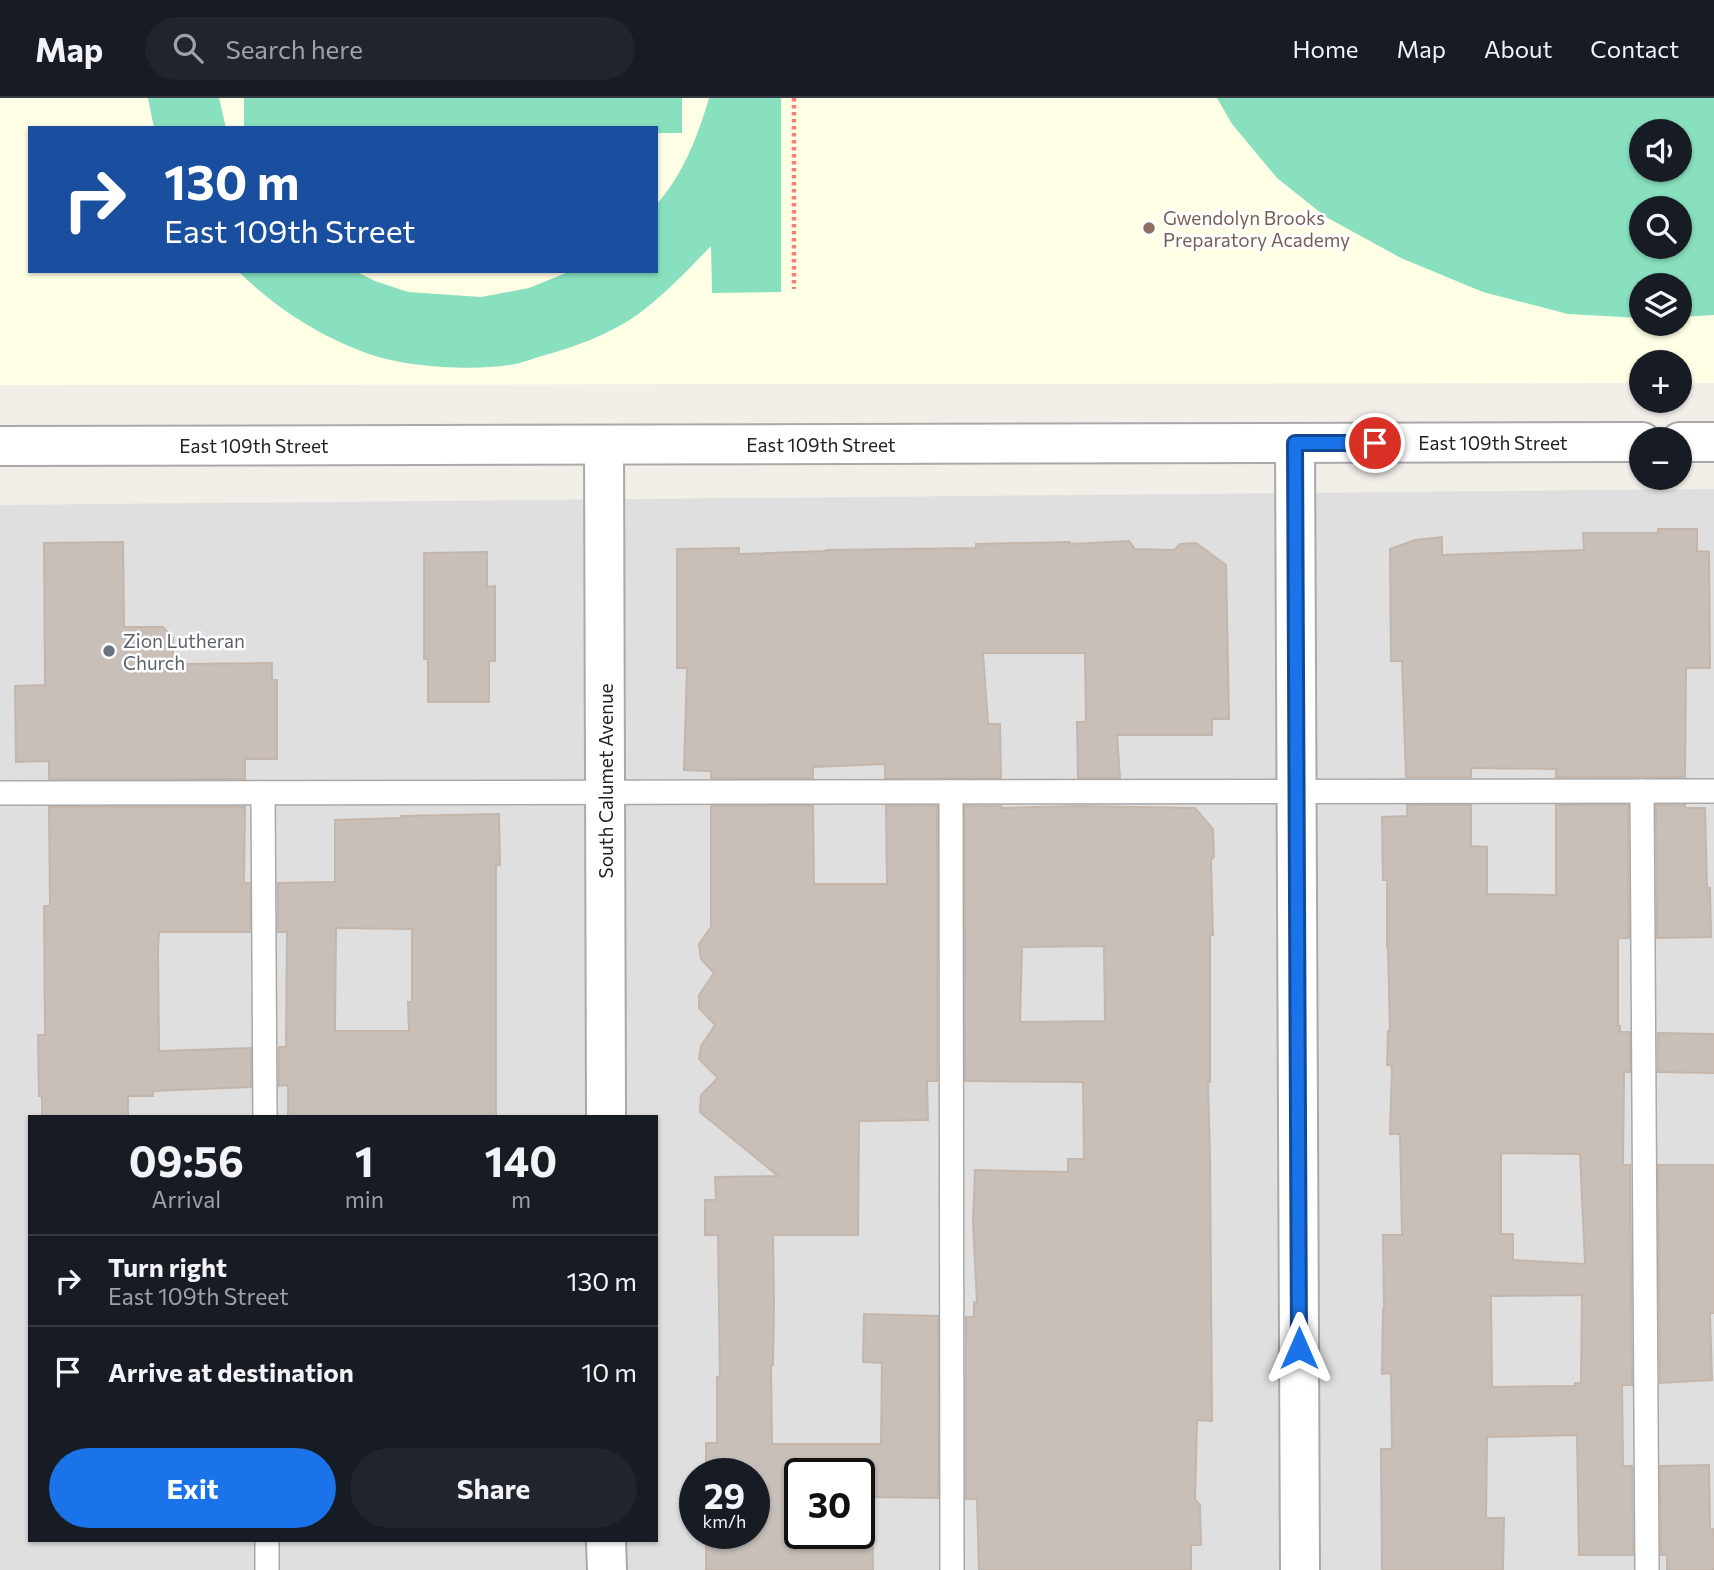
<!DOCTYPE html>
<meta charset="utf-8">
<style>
:root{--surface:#171b24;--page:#20242c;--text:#f1f3f6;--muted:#9ea1a6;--line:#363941;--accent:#1a73e8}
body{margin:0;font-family:Commissioner,sans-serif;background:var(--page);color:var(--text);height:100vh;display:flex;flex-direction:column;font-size:26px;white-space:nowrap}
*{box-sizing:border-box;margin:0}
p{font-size:23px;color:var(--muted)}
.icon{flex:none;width:38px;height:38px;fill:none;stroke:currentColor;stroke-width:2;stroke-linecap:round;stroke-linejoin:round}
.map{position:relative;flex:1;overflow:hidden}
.panel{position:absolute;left:28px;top:1017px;width:630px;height:427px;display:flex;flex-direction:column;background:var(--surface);border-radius:0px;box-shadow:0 2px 5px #0004}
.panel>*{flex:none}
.banner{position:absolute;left:28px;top:28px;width:630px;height:147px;border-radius:0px;box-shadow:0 2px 5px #0004;background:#1a4fa0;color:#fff;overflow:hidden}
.controls{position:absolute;left:1629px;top:21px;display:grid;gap:14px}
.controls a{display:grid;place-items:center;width:63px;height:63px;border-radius:50%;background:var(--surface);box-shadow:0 2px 5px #0004;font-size:35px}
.speed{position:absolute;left:679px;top:1360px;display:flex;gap:14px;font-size:35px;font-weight:700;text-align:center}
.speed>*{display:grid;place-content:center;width:91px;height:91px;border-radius:50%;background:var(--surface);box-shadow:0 2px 5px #0004;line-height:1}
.speed small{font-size:18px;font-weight:400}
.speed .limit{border:4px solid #111;border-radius:10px;background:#fff;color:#111}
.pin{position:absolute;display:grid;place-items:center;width:60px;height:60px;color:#fff;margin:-30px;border:4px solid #fff;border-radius:50%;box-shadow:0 2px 7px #0007}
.me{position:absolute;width:77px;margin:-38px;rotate:0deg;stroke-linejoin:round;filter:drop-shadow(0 0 5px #0008)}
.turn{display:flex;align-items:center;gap:24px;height:147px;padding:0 21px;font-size:32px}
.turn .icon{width:91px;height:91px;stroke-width:2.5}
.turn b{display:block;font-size:49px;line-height:60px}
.eta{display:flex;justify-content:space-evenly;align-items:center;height:119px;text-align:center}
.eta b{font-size:42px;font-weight:700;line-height:49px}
.primary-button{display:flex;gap:14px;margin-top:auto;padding:14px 21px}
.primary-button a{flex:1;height:80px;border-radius:42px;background:var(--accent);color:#fff;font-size:28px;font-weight:700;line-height:80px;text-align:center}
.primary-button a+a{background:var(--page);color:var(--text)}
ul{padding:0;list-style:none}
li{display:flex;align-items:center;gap:21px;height:91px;padding:0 21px;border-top:2px solid var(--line)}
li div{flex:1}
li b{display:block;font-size:26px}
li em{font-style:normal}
header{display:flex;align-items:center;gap:42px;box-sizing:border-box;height:98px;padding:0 35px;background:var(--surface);border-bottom:2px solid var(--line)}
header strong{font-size:33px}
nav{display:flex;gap:38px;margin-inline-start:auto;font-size:24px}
.search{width:490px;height:63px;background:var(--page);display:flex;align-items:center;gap:18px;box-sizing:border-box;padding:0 24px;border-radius:38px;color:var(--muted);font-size:26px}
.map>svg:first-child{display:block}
.residential{fill:#e0dfdf;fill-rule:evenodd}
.education{fill:#ffffe5;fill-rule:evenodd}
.pitch{fill:#88e0be;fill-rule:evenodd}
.building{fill:#c7bfb8;stroke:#c4b6ab;stroke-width:2;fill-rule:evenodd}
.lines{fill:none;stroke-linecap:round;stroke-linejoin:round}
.lane-casing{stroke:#a9a9a9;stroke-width:26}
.street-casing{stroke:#a9a9a9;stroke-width:42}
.path{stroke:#fa8072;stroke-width:4.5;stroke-dasharray:3.5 3.5;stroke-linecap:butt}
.lane{stroke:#fff;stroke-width:23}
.street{stroke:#fff;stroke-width:38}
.route-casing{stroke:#114b97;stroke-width:18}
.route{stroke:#1a73e8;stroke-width:12}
.education-dot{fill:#8d6e63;stroke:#fff;stroke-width:2.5}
.worship-dot{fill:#6b7280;stroke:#fff;stroke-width:2.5}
.labels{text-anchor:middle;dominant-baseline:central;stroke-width:5;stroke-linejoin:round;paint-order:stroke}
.education-label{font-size:19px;fill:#785e54;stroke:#fff;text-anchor:start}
.street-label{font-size:19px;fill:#222;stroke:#fff}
.worship-label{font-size:19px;fill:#5b616d;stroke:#fff;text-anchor:start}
</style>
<header>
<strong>Map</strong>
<div class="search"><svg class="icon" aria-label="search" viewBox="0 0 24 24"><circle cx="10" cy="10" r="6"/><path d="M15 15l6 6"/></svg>Search here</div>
<nav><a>Home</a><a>Map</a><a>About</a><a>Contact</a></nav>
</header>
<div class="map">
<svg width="1714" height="1472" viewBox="0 0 1714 1472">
<rect width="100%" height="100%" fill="#f2efe9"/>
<path class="residential" d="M 1714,391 L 1714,1472 L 0,1472 L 0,407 ZM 30,1018 L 656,1018 L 656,1442 L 30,1442 ZM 695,1376 L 754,1376 L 754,1435 L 695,1435 ZM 800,1376 L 859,1376 L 859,1435 L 800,1435 Z"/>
<path class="education" d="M 0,0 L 1714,0 L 1714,285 L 1680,285 L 1680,264 L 1642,264 L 1641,285 L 0,287 ZM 30,30 L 656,30 L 656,173 L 30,173 ZM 1642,33 L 1680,33 L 1680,72 L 1642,72 ZM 1642,110 L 1680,110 L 1680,149 L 1642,149 ZM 1642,187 L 1680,187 L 1680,226 L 1642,226 Z"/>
<g class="pitch">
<path d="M 148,0 L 219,0 L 226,30 L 154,30 Z"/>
<path d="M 244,0 L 682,0 L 682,35 L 656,35 L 656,30 L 244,30 Z"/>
<path d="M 709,0 L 781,0 L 781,194 L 712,195 L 711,148 C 689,171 667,194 641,214 C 610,237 572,250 535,260 C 527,263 518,266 509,267 C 471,273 409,269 372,257 C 322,240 275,210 238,173 L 355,173 L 375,183 L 408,194 L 481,199 L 529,190 L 571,173 L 656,173 L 656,107 C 683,77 698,38 709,0 Z"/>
<path d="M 1217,0 L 1714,0 L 1714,217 L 1680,219 L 1680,187 L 1642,187 L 1641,220 L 1568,216 L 1483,194 L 1401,160 L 1326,119 L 1277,80 L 1232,26 ZM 1680,33 L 1680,72 L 1642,72 L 1642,33 ZM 1642,110 L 1680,110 L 1680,149 L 1642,149 Z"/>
</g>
<g class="building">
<path d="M 1658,431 L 1697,431 L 1697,453 L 1709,454 L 1710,570 L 1686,570 L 1685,679 L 1556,679 L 1556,671 L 1471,670 L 1471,679 L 1406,679 L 1402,563 L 1391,563 L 1390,451 L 1415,442 L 1442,439 L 1442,457 L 1584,452 L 1583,435 L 1658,435 Z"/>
<path d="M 1129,443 L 1135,451 L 1174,452 L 1180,446 L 1196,445 L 1226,467 L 1229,621 L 1212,621 L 1212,637 L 1117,637 L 1120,680 L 1078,680 L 1077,624 L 1086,624 L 1085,555 L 983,555 L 988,626 L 1000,626 L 1001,680 L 885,680 L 885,666 L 813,669 L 813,680 L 711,680 L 711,673 L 684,672 L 687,570 L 677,570 L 677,451 L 739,450 L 739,456 L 826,453 L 826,452 L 976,450 L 976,446 L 1070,444 L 1070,446 Z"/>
<path d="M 123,444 L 124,529 L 163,529 L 173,540 L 173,566 L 272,565 L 272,582 L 277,582 L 277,661 L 245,661 L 245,681 L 49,681 L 49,663 L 16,664 L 15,588 L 45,587 L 44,445 Z"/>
<path d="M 487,454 L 487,489 L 495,488 L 495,563 L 489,563 L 489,604 L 428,604 L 428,561 L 424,561 L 424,455 Z"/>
<path d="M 1407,707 L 1471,707 L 1471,748 L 1487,749 L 1487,796 L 1556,797 L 1556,707 L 1628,707 L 1629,840 L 1618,840 L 1618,928 L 1620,928 L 1620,934 L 1630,934 L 1630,974 L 1624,974 L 1623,1067 L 1630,1067 L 1632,1287 L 1622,1287 L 1623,1368 L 1632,1368 L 1633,1457 L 1579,1457 L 1577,1337 L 1487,1339 L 1486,1420 L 1504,1420 L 1503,1472 L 1382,1472 L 1381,1351 L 1392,1351 L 1391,1275 L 1382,1276 L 1383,1211 L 1384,1211 L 1383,1137 L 1402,1137 L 1400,1036 L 1390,1036 L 1392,968 L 1387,967 L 1388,933 L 1390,933 L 1388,849 L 1387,849 L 1387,782 L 1383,782 L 1382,719 L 1407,718 ZM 1501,1055 L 1580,1056 L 1585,1166 L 1513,1162 L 1513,1136 L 1501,1136 ZM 1582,1197 L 1581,1285 L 1575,1285 L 1575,1288 L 1492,1289 L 1491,1198 Z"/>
<path d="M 1656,707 L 1685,707 L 1685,710 L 1705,710 L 1707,790 L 1710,790 L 1711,839 L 1657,840 Z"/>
<path d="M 711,708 L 813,708 L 814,786 L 887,786 L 886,708 L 937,708 L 937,983 L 927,983 L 928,1022 L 859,1023 L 858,1137 L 773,1137 L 774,1207 L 773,1267 L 771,1267 L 772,1346 L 881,1346 L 882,1265 L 863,1264 L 864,1216 L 938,1218 L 938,1400 L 872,1399 L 873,1472 L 706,1472 L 706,1435 L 754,1435 L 754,1376 L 706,1376 L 706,1345 L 717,1345 L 717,1279 L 720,1279 L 718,1137 L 705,1137 L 705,1102 L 716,1102 L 715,1079 L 778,1078 L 700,1014 L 701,997 L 718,980 L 699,961 L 701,948 L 715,927 L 699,910 L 699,897 L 714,875 L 701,861 L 699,846 L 711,829 ZM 800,1376 L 859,1376 L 859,1435 L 800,1435 Z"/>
<path d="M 965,708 L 1001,708 L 1001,710 L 1079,708 L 1195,710 L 1213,731 L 1214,759 L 1211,762 L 1213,837 L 1210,837 L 1210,984 L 1208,984 L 1210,1060 L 1212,1323 L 1197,1322 L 1195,1401 L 1200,1407 L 1201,1447 L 1191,1447 L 1191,1472 L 979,1472 L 977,1401 L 966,1401 L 966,1219 L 974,1219 L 974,1204 L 977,1205 L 973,1124 L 975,1072 L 1068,1074 L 1068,1061 L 1084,1061 L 1083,984 L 965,983 ZM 1104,848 L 1105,923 L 1020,924 L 1022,849 Z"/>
<path d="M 49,709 L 245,709 L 244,785 L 250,785 L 250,834 L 159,834 L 158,852 L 159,953 L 251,950 L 251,989 L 153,993 L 153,998 L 128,998 L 128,1018 L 42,1018 L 42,998 L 39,998 L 38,937 L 45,937 L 44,808 L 50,808 Z"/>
<path d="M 499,716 L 500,767 L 496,767 L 496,1018 L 288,1018 L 288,987 L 279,988 L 279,949 L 286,949 L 287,834 L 278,834 L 278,785 L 335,784 L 335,722 L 401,720 L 401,718 ZM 336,830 L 412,831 L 412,904 L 408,904 L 409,933 L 335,933 Z"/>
<path d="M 1658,935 L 1714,936 L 1714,975 L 1658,974 Z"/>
<path d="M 1658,1067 L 1714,1067 L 1714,1215 L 1710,1215 L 1712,1282 L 1660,1285 Z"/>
<path d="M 1709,1367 L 1710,1432 L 1714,1431 L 1714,1472 L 1667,1472 L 1667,1457 L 1661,1457 L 1660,1368 Z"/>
</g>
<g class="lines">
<defs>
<g id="lane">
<path d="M 1642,693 L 1647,1472"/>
<path d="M 951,694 L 952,1472"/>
<path d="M 0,695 L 1714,693"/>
<path d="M 263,695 L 265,1018"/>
<path d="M 267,1442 L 267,1472"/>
</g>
<g id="street">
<path d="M 1680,344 L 1714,344"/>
<path d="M 1295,345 L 1300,1472"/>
<path d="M 604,347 L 606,1018"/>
<path d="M 0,348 L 1642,344"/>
<path d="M 606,1442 L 607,1472"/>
</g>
</defs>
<use href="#lane" class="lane-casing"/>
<use href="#street" class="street-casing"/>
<path class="path" d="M 794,0 L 794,191"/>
<use href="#lane" class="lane"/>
<use href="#street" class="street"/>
</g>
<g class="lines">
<defs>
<path id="route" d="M 1299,1250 L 1295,345 L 1375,345"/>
</defs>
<use href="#route" class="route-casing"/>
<use href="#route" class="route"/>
</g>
<circle class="education-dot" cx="1149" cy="130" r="7"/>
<circle class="worship-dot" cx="109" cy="553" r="7"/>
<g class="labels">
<g class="education-label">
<text x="1163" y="119">Gwendolyn Brooks<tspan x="1163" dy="22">Preparatory Academy</tspan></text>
</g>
<g class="street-label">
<text x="1493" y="344">East 109th Street</text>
<text x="821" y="346">East 109th Street</text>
<text x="254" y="347">East 109th Street</text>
<text transform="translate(605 683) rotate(-90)">South Calumet Avenue</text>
</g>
<g class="worship-label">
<text x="123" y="542">Zion Lutheran<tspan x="123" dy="22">Church</tspan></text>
</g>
</g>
</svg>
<div class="controls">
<a><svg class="icon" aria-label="sound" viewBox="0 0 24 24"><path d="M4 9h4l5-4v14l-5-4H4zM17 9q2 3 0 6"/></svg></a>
<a><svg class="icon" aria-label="search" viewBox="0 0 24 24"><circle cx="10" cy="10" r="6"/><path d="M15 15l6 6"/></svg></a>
<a><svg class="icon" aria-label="layers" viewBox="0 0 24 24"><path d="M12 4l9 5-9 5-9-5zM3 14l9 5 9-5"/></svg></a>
<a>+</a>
<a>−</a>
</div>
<div class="speed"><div>29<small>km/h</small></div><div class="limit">30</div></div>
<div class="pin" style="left:1375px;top:345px;background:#d93025"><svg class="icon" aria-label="arrive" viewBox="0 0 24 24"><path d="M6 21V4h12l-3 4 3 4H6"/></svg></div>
<svg class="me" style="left:1299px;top:1250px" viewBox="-20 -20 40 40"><path d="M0-17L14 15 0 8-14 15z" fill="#1a73e8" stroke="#fff" stroke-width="4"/></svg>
<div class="banner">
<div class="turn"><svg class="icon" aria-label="right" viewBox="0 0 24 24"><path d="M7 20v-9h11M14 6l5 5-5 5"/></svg><div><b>130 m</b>East 109th Street</div></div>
</div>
<section class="panel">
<div class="eta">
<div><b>09:56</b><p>Arrival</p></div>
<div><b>1</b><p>min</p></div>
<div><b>140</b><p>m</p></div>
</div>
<ul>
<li><svg class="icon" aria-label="right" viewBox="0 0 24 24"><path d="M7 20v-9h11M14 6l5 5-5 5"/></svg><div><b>Turn right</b><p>East 109th Street</p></div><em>130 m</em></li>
<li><svg class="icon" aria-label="arrive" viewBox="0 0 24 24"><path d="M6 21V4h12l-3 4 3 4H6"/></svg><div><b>Arrive at destination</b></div><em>10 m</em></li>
</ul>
<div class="primary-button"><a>Exit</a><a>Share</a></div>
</section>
</div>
